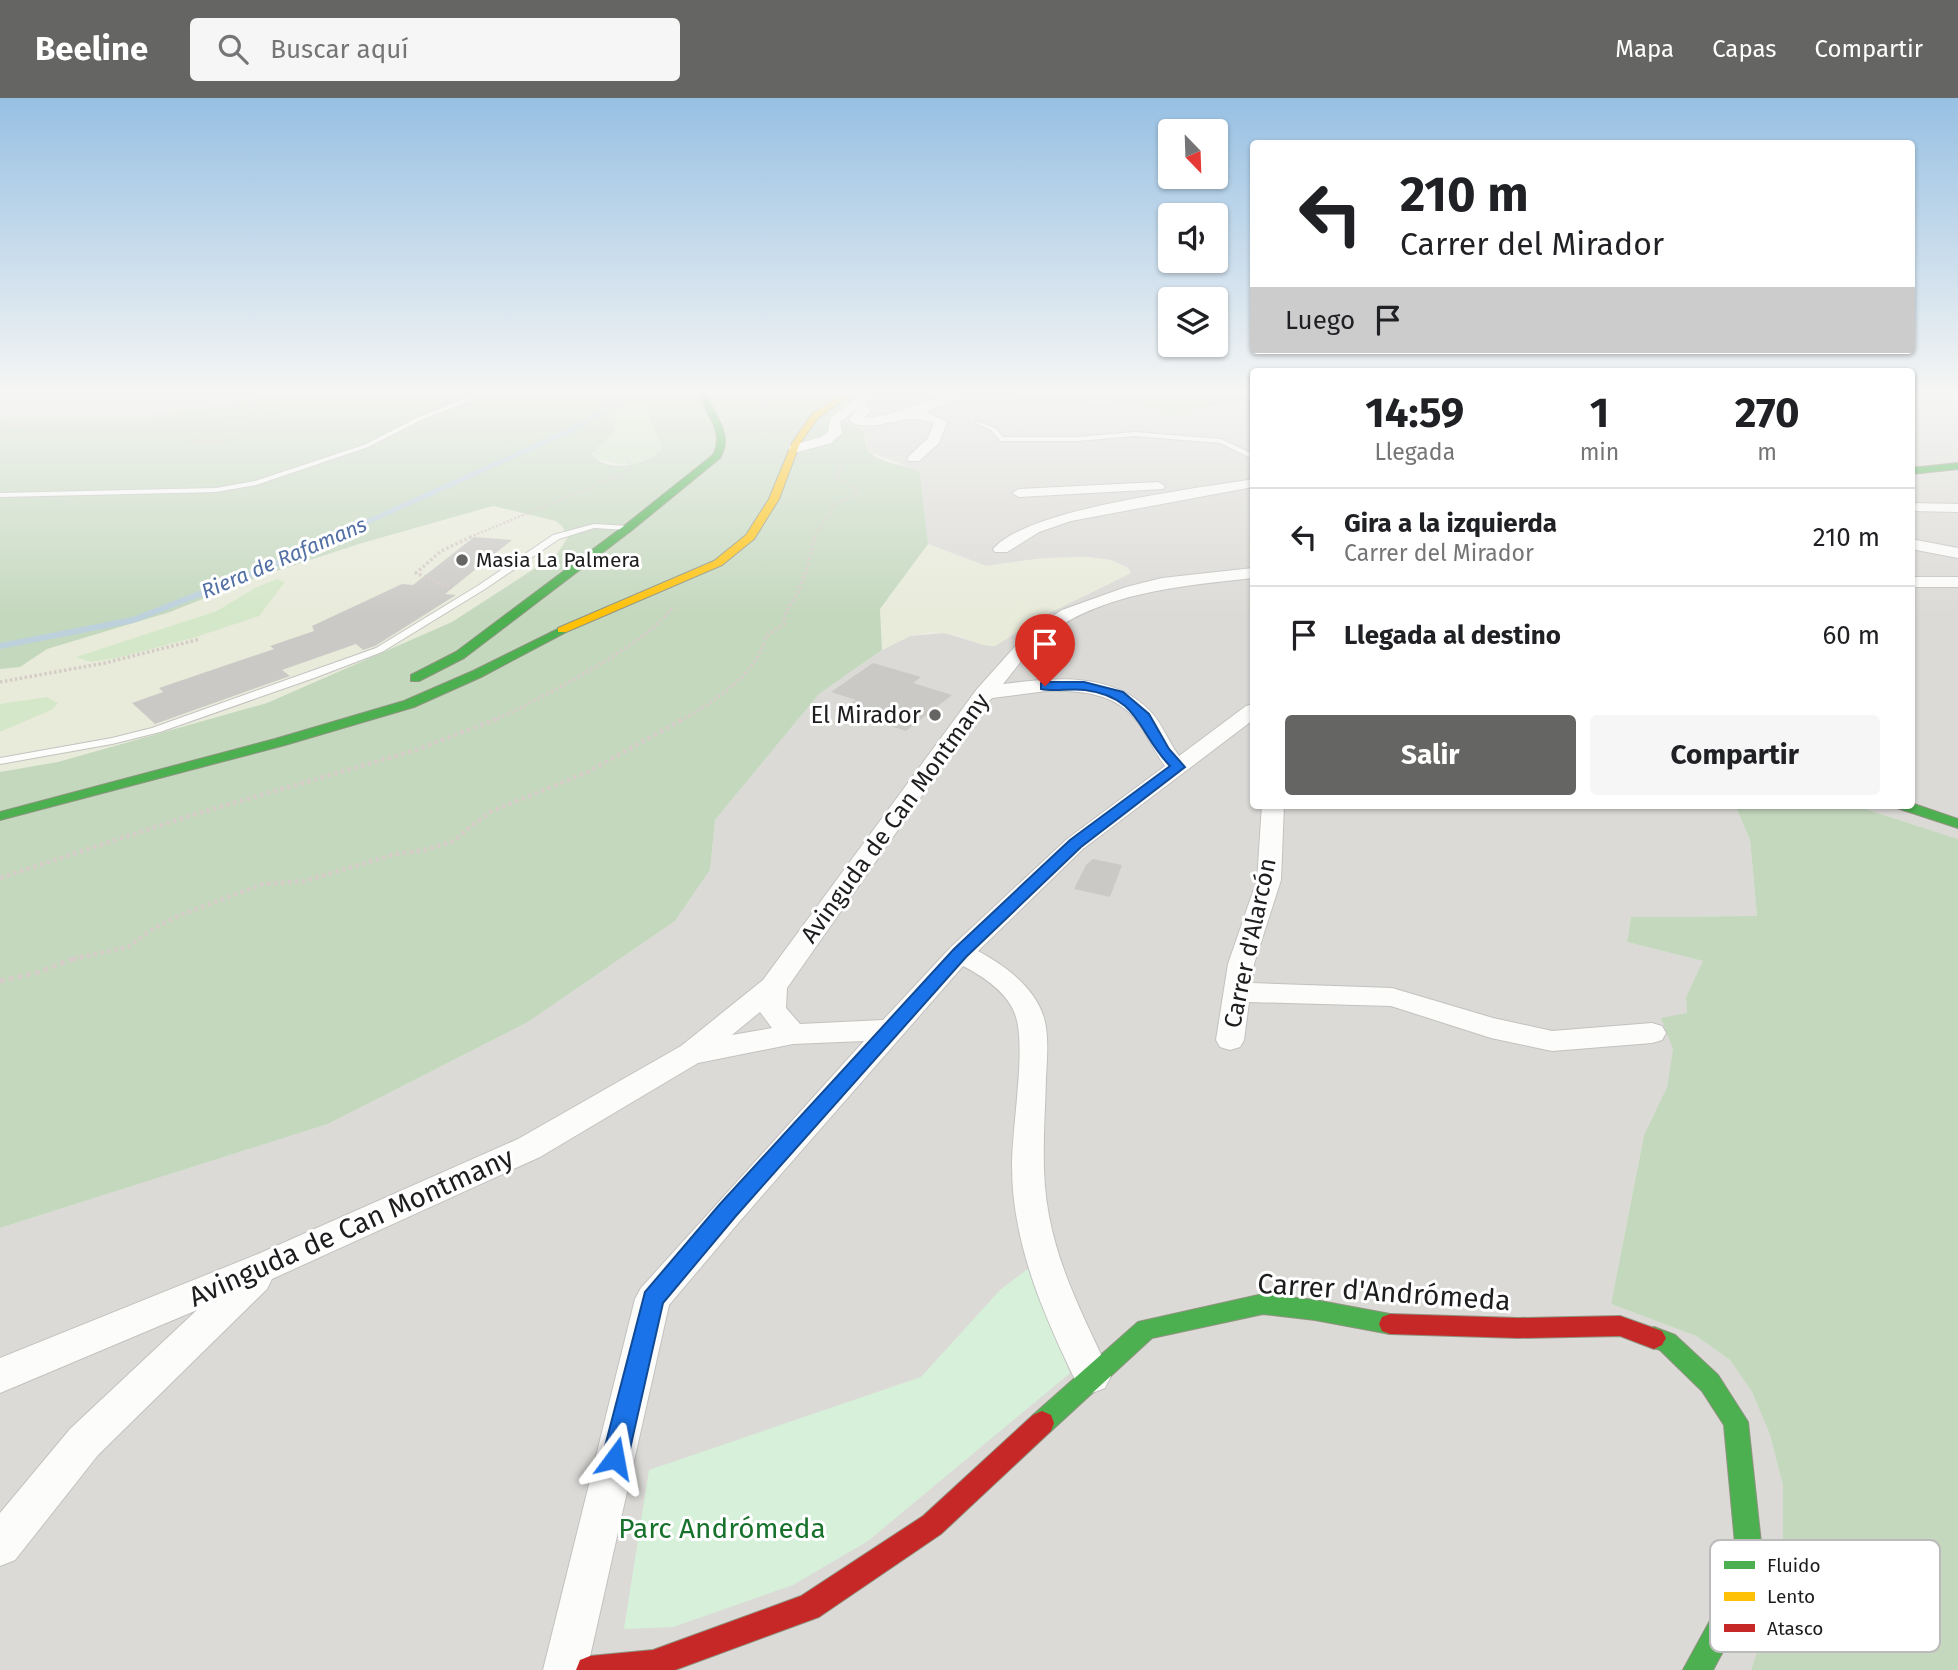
<!DOCTYPE html>
<html lang="es">
<meta charset="utf-8">
<style>
:root{--surface:#fff;--page:#f6f6f6;--text:#202124;--muted:#757577;--line:#e0e0e0;--accent:#656563}
body{margin:0;font-family:"Fira Sans",sans-serif;background:var(--page);color:var(--text);height:100vh;display:flex;flex-direction:column;font-size:26px;white-space:nowrap}
*{box-sizing:border-box;margin:0}
p{font-size:23px;color:var(--muted)}
.icon{flex:none;width:38px;height:38px;fill:none;stroke:currentColor;stroke-width:2;stroke-linecap:round;stroke-linejoin:round}
.map{position:relative;flex:1;overflow:hidden}
.drawer{position:absolute;left:1250px;top:270px;width:665px;height:441px;display:flex;flex-direction:column;background:var(--surface);border-radius:7px;box-shadow:0 2px 5px #0004}
.drawer>*{flex:none}
.guide{position:absolute;left:1250px;top:42px;width:665px;height:214px;border-radius:7px;box-shadow:0 2px 5px #0004;background:#fff;color:var(--text);overflow:hidden}
.needle{width:46px;rotate:157deg}
.fabs{position:absolute;left:1158px;top:21px;display:grid;gap:14px}
.fabs a{display:grid;place-items:center;width:70px;height:70px;border-radius:7px;background:var(--surface);box-shadow:0 2px 5px #0004;font-size:35px}
.pin{position:absolute;display:grid;place-items:center;width:60px;height:60px;color:#fff;margin:-72px -30px;border-radius:50% 50% 50% 0;rotate:-45deg;box-shadow:0 0 7px #0007}
.pin .icon{rotate:45deg}
.me{position:absolute;width:77px;margin:-38px;rotate:13deg;stroke-linejoin:round;filter:drop-shadow(0 0 5px #0008)}
.turn{display:flex;align-items:center;gap:24px;height:147px;padding:0 35px;font-size:32px}
.turn .icon{width:91px;height:91px;stroke-width:2.5}
.turn b{display:block;font-size:49px;line-height:60px}
.then{display:flex;align-items:center;height:66px;padding:0 35px;background:#0003;gap:14px;font-size:26px}
.eta{display:flex;justify-content:space-evenly;align-items:center;height:119px;text-align:center}
.eta b{font-size:42px;font-weight:700;line-height:49px}
.action{display:flex;gap:14px;margin-top:auto;padding:14px 35px}
.action a{flex:1;height:80px;border-radius:7px;background:var(--accent);color:#fff;font-size:28px;font-weight:700;line-height:80px;text-align:center}
.action a+a{background:var(--page);color:var(--text)}
ul{padding:0;list-style:none}
li{display:flex;align-items:center;gap:21px;height:98px;padding:0 35px;border-top:2px solid var(--line)}
li div{flex:1}
li b{display:block;font-size:26px}
li em{font-style:normal}
header{display:flex;align-items:center;gap:42px;box-sizing:border-box;height:98px;padding:0 35px;background:var(--accent);color:#fff}
header strong{font-size:33px}
nav{display:flex;gap:38px;margin-inline-start:auto;font-size:24px}
.search{width:490px;height:63px;background:var(--page);display:flex;align-items:center;gap:18px;box-sizing:border-box;padding:0 24px;border-radius:7px;color:var(--muted);font-size:26px}
.map>svg:first-child{display:block}
.residential{fill:#dbdad7}
.farmland{fill:#e8ebda}
.grass{fill:#d4e7c8}
.forest{fill:#c4d8be}
.park{fill:#d7f0da}
.lines{fill:none;stroke-linecap:round;stroke-linejoin:round}
.stream-far1{stroke:#bdd1dc;stroke-width:5}
.stream{stroke:#bdd1dc;stroke-width:6}
.building{fill:#cac9c6}
.lane-casing{stroke:#c3c2c0;stroke-width:2}
.street-casing{stroke:#c3c2c0;stroke-width:2}
.fast-casing{stroke:#909480;stroke-width:2}
.slow-casing{stroke:#909480;stroke-width:2}
.jam-casing{stroke:#909480;stroke-width:2}
.path-far3{stroke:#d5cbc7;stroke-width:2.5;stroke-dasharray:2 2;stroke-linecap:butt}
.path-far2{stroke:#d5cbc7;stroke-width:3.5;stroke-dasharray:2.5 2.5;stroke-linecap:butt}
.path-far1{stroke:#d5cbc7;stroke-width:4.5;stroke-dasharray:3.5 3.5;stroke-linecap:butt}
.path{stroke:#d5cbc7;stroke-width:5;stroke-dasharray:4.5 4.5;stroke-linecap:butt}
.lane{fill:#fcfcfb;fill-rule:evenodd}
.street{fill:#fcfcfb;fill-rule:evenodd}
.fast{fill:#4caf50;fill-rule:evenodd}
.slow{fill:#ffc107;fill-rule:evenodd}
.jam{fill:#c62828;fill-rule:evenodd}
.route{fill:#1a73e8;stroke:#114b97;stroke-width:2}
.poi-dot{fill:#656563;stroke:#fff;stroke-width:2.5}
.labels{text-anchor:middle;dominant-baseline:central;stroke-width:6;stroke-linejoin:round;paint-order:stroke}
.far-water-label{font-size:21px;font-style:italic;fill:#5370a4;stroke:#fff}
.far-poi-label{font-size:21px;fill:#1d1d1d;stroke:#fff;text-anchor:start}
.poi-label{font-size:24px;fill:#1d1d1d;stroke:#fff;text-anchor:end}
.street-label{font-size:24px;fill:#1d1d1d;stroke:#fff}
.near-street-label{font-size:28px;fill:#1d1d1d;stroke:#fff}
.near-park-label{font-size:28px;fill:#16712b;stroke:#fff}
.key{fill:#fff;stroke:#bbb;stroke-width:2}
.key-label{font-size:19px;fill:#1d1d1d}
</style>
<header>
<strong>Beeline</strong>
<div class="search"><svg class="icon" aria-label="search" viewBox="0 0 24 24"><circle cx="10" cy="10" r="6"/><path d="M15 15l6 6"/></svg>Buscar aquí</div>
<nav><a>Mapa</a><a>Capas</a><a>Compartir</a></nav>
</header>
<div class="map">
<svg width="1958" height="1572" viewBox="0 0 1958 1572">
<rect width="100%" height="100%" fill="#ecebe6"/>
<g class="residential">
<path d="M 0,297 L 288,297 L 147,319 L 47,322 L 0,321 Z"/>
<path d="M 862,297 L 1003,297 L 1047,302 L 1120,303 L 1170,316 L 1230,307 L 1246,309 L 1253,313 L 1253,707 L 1735,707 L 1750,742 L 1757,818 L 1631,819 L 1627,844 L 1704,863 L 1686,899 L 1688,915 L 1673,951 L 1667,989 L 1644,1037 L 1611,1206 L 1696,1238 L 1730,1262 L 1752,1294 L 1770,1337 L 1783,1388 L 1783,1475 L 1751,1572 L 0,1572 L 0,1130 L 328,1026 L 528,924 L 675,823 L 710,772 L 715,722 L 819,596 L 882,552 L 910,538 L 945,535 L 984,547 L 995,548 L 1041,519 L 1131,475 L 1128,470 L 1111,462 L 1087,459 L 1044,460 L 986,468 L 928,446 L 920,375 L 911,370 L 872,355 L 867,350 L 866,337 L 832,317 L 846,304 Z"/>
<path d="M 1911,297 L 1958,297 L 1958,741 L 1853,707 L 1911,707 Z"/>
</g>
<g class="farmland">
<path d="M 493,408 L 556,423 L 562,428 L 568,440 L 557,456 L 452,524 L 267,605 L 58,665 L 0,674 L 0,571 L 20,569 L 47,551 L 170,514 L 255,480 L 362,445 Z"/>
<path d="M 928,446 L 986,468 L 1044,460 L 1087,459 L 1111,462 L 1128,470 L 1131,475 L 1041,519 L 995,548 L 983,547 L 956,537 L 933,534 L 910,538 L 882,552 L 880,511 Z"/>
</g>
<g class="grass">
<path d="M 636,297 L 656,297 C 640,310 653,332 662,347 C 657,375 611,367 594,359 L 594,353 L 614,335 L 616,315 Z"/>
<path d="M 277,481 L 285,484 L 259,518 L 196,539 L 117,560 L 91,564 L 76,559 L 217,513 L 257,489 Z"/>
<path d="M 47,599 L 58,605 L 53,611 L 0,634 L 0,606 Z"/>
</g>
<g class="forest">
<path d="M 288,297 L 636,297 L 616,315 L 614,335 L 592,355 C 602,376 649,368 661,352 L 662,347 C 653,332 640,310 656,297 L 862,297 L 846,304 L 833,317 L 864,334 C 865,338 865,346 867,350 C 875,367 907,365 920,375 L 928,446 L 880,511 L 882,552 L 819,596 L 715,722 L 710,772 L 675,823 L 528,924 L 328,1026 L 0,1130 L 0,674 L 58,664 L 267,605 L 452,524 L 557,456 L 568,439 L 562,428 L 556,423 L 493,408 L 362,445 L 255,480 L 170,514 L 47,551 L 20,569 L 0,571 L 0,321 L 147,319 Z"/>
<path d="M 1004,297 L 1253,297 L 1253,313 C 1230,296 1199,316 1174,316 C 1157,315 1140,305 1122,303 C 1083,299 1041,308 1004,297 Z"/>
<path d="M 1735,707 L 1853,707 L 1958,741 L 1958,1572 L 1751,1572 L 1783,1475 L 1783,1388 L 1770,1337 L 1752,1294 L 1730,1262 L 1696,1238 L 1611,1206 L 1644,1037 L 1667,989 L 1673,951 L 1661,920 L 1687,915 L 1686,899 L 1703,863 L 1627,844 L 1631,819 L 1757,818 L 1750,742 Z"/>
</g>
<path class="park" d="M 1029,1170 L 1070,1275 L 868,1443 L 793,1487 L 673,1529 L 624,1531 L 649,1372 L 921,1279 L 1000,1192 Z"/>
<g class="lines">
<path class="stream-far1" d="M 334,439 L 571,332 L 631,297"/>
<path class="stream" d="M 0,548 L 133,522 L 269,469 L 338,438"/>
</g>
<g class="building">
<path d="M 474,439 L 512,442 L 445,496 L 456,497 L 375,548 L 363,552 L 356,546 L 282,572 L 290,578 L 155,626 L 132,605 L 163,594 L 159,590 L 274,551 L 270,548 L 314,533 L 312,528 L 402,486 L 413,487 Z"/>
<path d="M 873,565 L 921,579 L 913,585 L 952,597 L 906,633 L 842,612 L 856,602 L 831,594 Z"/>
<path d="M 1093,761 L 1122,767 L 1110,799 L 1074,791 L 1086,767 Z"/>
</g>
<g class="lines">
<defs>
<g id="lane">
<path d="M 475,297 L 484,297 L 421,322 L 368,349 L 256,387 L 216,394 L 0,399 L 0,395 L 216,390 L 255,383 L 364,347 L 417,320 Z"/>
<path d="M 976,323 L 995,330 L 1003,339 L 1077,339 L 1135,334 L 1221,341 L 1253,356 L 1253,361 L 1220,345 L 1135,338 L 1077,343 L 1001,343 L 991,332 L 976,325 Z"/>
<path d="M 594,426 L 628,428 L 632,430 L 628,432 L 594,430 L 559,441 L 485,491 L 382,554 L 314,580 L 160,634 L 112,646 L 0,666 L 0,660 L 112,640 L 152,630 L 376,550 L 479,487 L 553,437 Z"/>
</g>
<g id="street">
<path d="M 861,297 L 872,299 L 864,306 L 871,313 L 864,320 L 869,320 C 901,316 932,297 964,297 L 926,314 L 947,324 L 939,345 L 919,363 L 909,363 L 907,360 L 928,340 L 934,325 C 905,311 871,339 849,322 L 856,312 L 840,324 L 842,335 L 831,345 L 794,355 L 789,354 L 789,348 L 821,339 L 828,334 L 830,320 Z"/>
<path d="M 1253,381 L 1253,389 L 1071,423 L 1039,434 L 1007,454 L 995,454 L 993,451 C 1028,410 1196,391 1253,381 Z"/>
<path d="M 1158,384 L 1165,388 L 1163,391 L 1019,399 L 1012,395 L 1019,391 Z"/>
<path d="M 1911,405 L 1958,406 L 1958,414 L 1911,413 Z"/>
<path d="M 1911,441 L 1958,450 L 1958,460 L 1911,451 Z"/>
<path d="M 1253,470 L 1253,480 C 1182,488 1099,494 1042,541 C 1027,553 1015,572 1003,586 C 1052,580 1110,573 1149,612 C 1162,625 1168,643 1179,658 L 1246,608 L 1253,606 L 1253,622 L 1083,751 L 978,853 C 1004,867 1035,889 1044,920 C 1049,938 1047,961 1046,979 C 1045,1026 1040,1072 1049,1118 C 1060,1176 1087,1225 1111,1278 L 1105,1290 L 1092,1295 L 1079,1290 C 1045,1220 1012,1147 1012,1068 C 1012,1028 1026,953 1016,919 C 1009,895 984,879 963,868 L 740,1123 L 669,1207 L 587,1572 L 543,1572 L 635,1201 L 641,1190 L 864,943 L 793,946 L 698,965 L 540,1059 L 272,1181 L 267,1191 L 98,1357 L 15,1462 L 0,1468 L 0,1415 L 70,1331 L 197,1212 L 0,1295 L 0,1260 L 258,1156 L 518,1041 L 681,948 L 763,882 L 977,591 L 1028,534 L 1062,512 L 1126,489 L 1162,480 ZM 1046,593 C 1080,592 1118,595 1139,626 C 1149,640 1155,655 1165,668 L 1067,741 L 951,849 L 883,922 L 800,926 L 786,910 L 787,890 L 987,605 L 992,600 ZM 760,914 L 772,930 L 732,937 Z"/>
<rect x="1911" y="479" width="47" height="10"/>
<path d="M 1262,707 L 1284,707 L 1281,782 L 1254,866 L 1252,885 L 1392,890 L 1493,920 L 1552,933 L 1652,925 L 1662,928 L 1666,935 L 1662,942 L 1652,945 L 1552,953 L 1491,940 L 1391,908 L 1249,904 L 1244,942 L 1240,949 L 1230,952 L 1220,949 L 1216,942 L 1228,866 L 1257,782 Z"/>
</g>
<g id="fast">
<path d="M 699,297 L 707,297 C 715,320 734,335 720,360 L 632,432 L 464,560 L 419,583 L 411,583 L 411,577 L 456,554 L 624,428 L 713,357 C 725,334 707,318 699,297 Z"/>
<path d="M 1958,365 L 1958,371 L 1911,376 L 1911,370 Z"/>
<path d="M 562,529 L 566,530 L 566,534 L 481,579 L 414,609 L 285,647 L 0,722 L 0,714 L 275,641 L 404,603 L 473,573 Z"/>
<path d="M 1911,705 L 1958,721 L 1958,730 L 1897,710 L 1895,707 Z"/>
<path d="M 1263,1196 L 1315,1202 L 1390,1216 L 1398,1219 L 1401,1226 L 1398,1233 L 1390,1236 L 1315,1222 L 1263,1216 L 1152,1240 L 1051,1333 L 1042,1337 L 1033,1333 L 1030,1325 L 1033,1317 L 1138,1224 Z"/>
<path d="M 1654,1229 L 1675,1237 L 1718,1277 L 1748,1324 L 1761,1445 L 1751,1501 L 1713,1572 L 1683,1572 L 1724,1497 L 1735,1445 L 1724,1327 L 1702,1293 L 1660,1252 L 1646,1247 L 1642,1240 L 1646,1233 Z"/>
</g>
<path id="slow" d="M 841,297 L 850,297 L 818,320 L 800,345 L 779,401 L 754,441 L 722,467 L 566,534 L 558,534 L 558,530 L 714,463 L 746,437 L 769,401 L 792,345 L 812,316 Z"/>
<g id="jam">
<path d="M 1390,1216 L 1518,1220 L 1620,1218 L 1662,1233 L 1666,1240 L 1662,1247 L 1654,1251 L 1620,1238 L 1518,1240 L 1390,1236 L 1382,1233 L 1379,1226 L 1382,1219 Z"/>
<path d="M 1042,1313 L 1051,1317 L 1054,1325 L 1051,1333 L 941,1436 L 819,1519 L 675,1572 L 576,1572 L 580,1562 L 590,1558 L 653,1552 L 801,1498 L 923,1418 L 1033,1317 Z"/>
</g>
</defs>
<use href="#lane" class="lane-casing"/>
<use href="#street" class="street-casing"/>
<use href="#fast" class="fast-casing"/>
<use href="#slow" class="slow-casing"/>
<use href="#jam" class="jam-casing"/>
<g class="path-far3">
<path d="M 197,324 L 188,338 L 195,344 C 222,346 253,340 271,318"/>
<path d="M 0,327 L 132,329 L 271,317 L 323,302 L 355,297"/>
<path d="M 470,439 L 630,373 L 629,362"/>
<path d="M 814,439 L 835,406 L 852,398 L 858,391 L 838,381 L 841,369 L 833,361"/>
</g>
<g class="path-far2">
<path d="M 449,489 L 416,475 L 441,453 L 473,438"/>
<path d="M 0,584 L 105,565 L 200,541"/>
<path d="M 493,623 C 531,606 656,541 673,508"/>
<path d="M 680,623 C 713,604 757,577 766,538 L 784,526 C 784,514 791,507 797,496 C 804,481 813,453 814,438"/>
</g>
<g class="path-far1">
<path d="M 0,780 L 189,718 L 416,652 L 497,621"/>
<path d="M 73,861 L 128,849 L 151,832 L 180,817 L 263,786 L 305,783 L 395,756 L 425,752 L 453,743 L 490,714 L 590,673 L 683,621"/>
</g>
<path class="path" d="M 0,883 L 36,875 L 78,859"/>
<use href="#lane" class="lane"/>
<use href="#street" class="street"/>
<use href="#fast" class="fast"/>
<use href="#slow" class="slow"/>
<use href="#jam" class="jam"/>
</g>
<linearGradient id="sky" x2="0" y2="1"><stop stop-color="#97c0e3"/><stop offset="0.57" stop-color="#f6f6f4"/><stop offset="1" stop-color="#f6f6f4" stop-opacity="0"/></linearGradient>
<rect width="1958" height="517" fill="url(#sky)"/>
<path class="route" d="M 1045,584 L 1084,584 L 1123,594 L 1149,616 L 1169,651 L 1185,669 L 1081,749 L 966,859 L 735,1119 L 663,1205 L 628,1360 L 624,1369 L 615,1372 L 606,1369 L 602,1360 L 645,1194 L 720,1106 L 954,851 L 1070,742 L 1170,668 C 1138,635 1140,599 1085,592 C 1070,590 1055,594 1041,591 L 1041,585 Z"/>
<g class="poi-dot">
<circle cx="462" cy="462" r="7"/>
<circle cx="935" cy="617" r="7"/>
</g>
<g class="labels">
<g class="far-water-label">
<text transform="translate(284 460) rotate(-23)">Riera de Rafamans</text>
</g>
<g class="far-poi-label">
<text x="476" y="462">Masia La Palmera</text>
</g>
<g class="poi-label">
<text x="921" y="617">El Mirador</text>
</g>
<g class="street-label">
<text transform="translate(895 720) rotate(-54)">Avinguda de Can Montmany</text>
<text transform="translate(1250 845) rotate(-78)">Carrer d'Alarcón</text>
</g>
<g class="near-street-label">
<text transform="translate(351 1129) rotate(-24)">Avinguda de Can Montmany</text>
<text transform="translate(1384 1194) rotate(4)">Carrer d'Andrómeda</text>
</g>
<g class="near-park-label">
<text x="722" y="1430">Parc Andrómeda</text>
</g>
</g>
<rect x="1710" y="1442" width="230" height="112" rx="10" class="key"/>
<rect x="1724" y="1463" width="31" height="8" fill="#4caf50"/>
<rect x="1724" y="1494" width="31" height="9" fill="#ffc107"/>
<rect x="1724" y="1526" width="31" height="8" fill="#c62828"/>
<g class="key-label">
<text x="1767" y="1474">Fluido</text>
<text x="1767" y="1505">Lento</text>
<text x="1767" y="1537">Atasco</text>
</g>
</svg>
<div class="fabs">
<a><svg class="needle" viewBox="-14 -14 28 28"><path d="M0-13l5 13h-10z" fill="#e53935"/><path d="M0 13l5-13h-10z" fill="#757577"/></svg></a>
<a><svg class="icon" aria-label="sound" viewBox="0 0 24 24"><path d="M4 9h4l5-4v14l-5-4H4zM17 9q2 3 0 6"/></svg></a>
<a><svg class="icon" aria-label="layers" viewBox="0 0 24 24"><path d="M12 4l9 5-9 5-9-5zM3 14l9 5 9-5"/></svg></a>
</div>
<div class="pin" style="left:1045px;top:588px;background:#d93025"><svg class="icon" aria-label="arrive" viewBox="0 0 24 24"><path d="M6 21V4h12l-3 4 3 4H6"/></svg></div>
<svg class="me" style="left:615px;top:1360px" viewBox="-20 -20 40 40"><path d="M0-17L14 15 0 8-14 15z" fill="#1a73e8" stroke="#fff" stroke-width="4"/></svg>
<div class="guide">
<div class="turn"><svg class="icon" aria-label="left" viewBox="0 0 24 24"><path d="M17 20v-9H6M10 6l-5 5 5 5"/></svg><div><b>210 m</b>Carrer del Mirador</div></div>
<div class="then">Luego<svg class="icon" aria-label="arrive" viewBox="0 0 24 24"><path d="M6 21V4h12l-3 4 3 4H6"/></svg></div>
</div>
<section class="drawer">
<div class="eta">
<div><b>14:59</b><p>Llegada</p></div>
<div><b>1</b><p>min</p></div>
<div><b>270</b><p>m</p></div>
</div>
<ul>
<li><svg class="icon" aria-label="left" viewBox="0 0 24 24"><path d="M17 20v-9H6M10 6l-5 5 5 5"/></svg><div><b>Gira a la izquierda</b><p>Carrer del Mirador</p></div><em>210 m</em></li>
<li><svg class="icon" aria-label="arrive" viewBox="0 0 24 24"><path d="M6 21V4h12l-3 4 3 4H6"/></svg><div><b>Llegada al destino</b></div><em>60 m</em></li>
</ul>
<div class="action"><a>Salir</a><a>Compartir</a></div>
</section>
</div>
